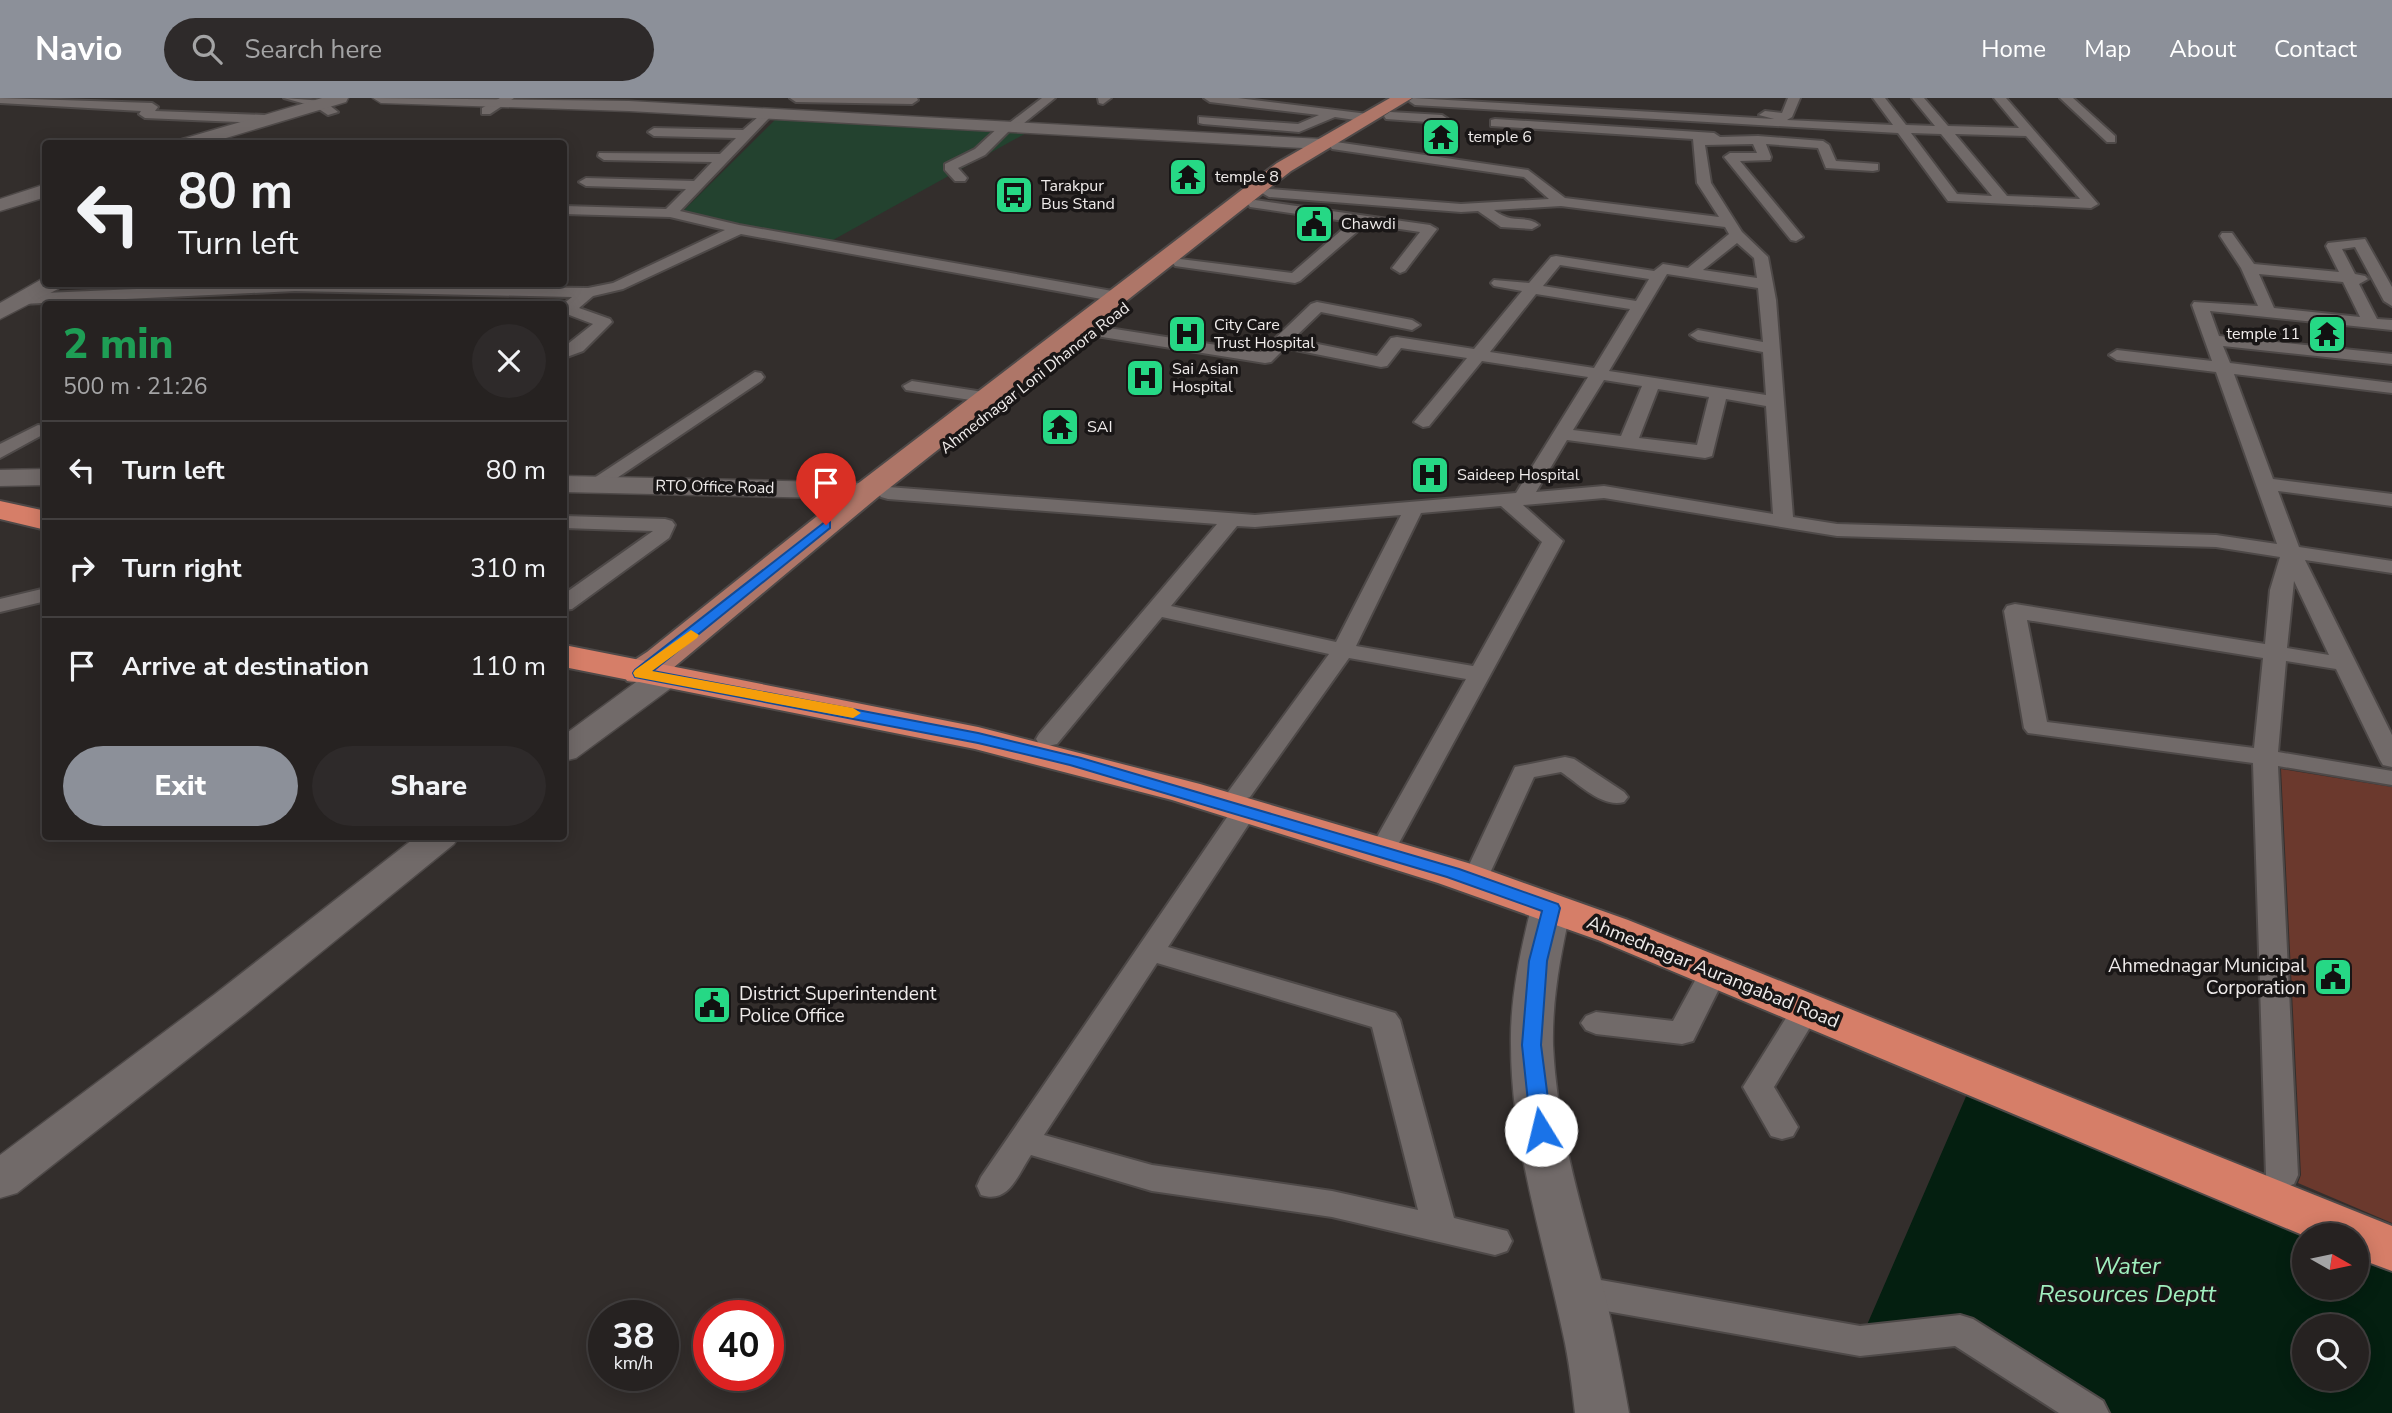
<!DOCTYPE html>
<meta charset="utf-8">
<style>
:root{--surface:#262221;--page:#2e2a2a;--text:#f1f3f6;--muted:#a4a4a5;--line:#423f3f;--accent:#8c9099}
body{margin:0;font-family:"Nunito Sans",sans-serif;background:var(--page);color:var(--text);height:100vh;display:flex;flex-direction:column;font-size:26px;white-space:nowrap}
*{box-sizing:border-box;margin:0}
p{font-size:23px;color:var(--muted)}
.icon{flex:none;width:38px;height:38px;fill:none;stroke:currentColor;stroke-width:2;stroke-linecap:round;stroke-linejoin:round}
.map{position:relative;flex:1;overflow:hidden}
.sheet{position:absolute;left:42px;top:203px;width:525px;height:539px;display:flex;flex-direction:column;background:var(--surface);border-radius:7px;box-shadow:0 4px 18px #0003,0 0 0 2px var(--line)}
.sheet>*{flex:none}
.guide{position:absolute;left:42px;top:42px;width:525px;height:147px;border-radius:7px;box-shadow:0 4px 18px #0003,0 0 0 2px var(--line);background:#262221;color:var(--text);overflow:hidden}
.needle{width:46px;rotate:99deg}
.tools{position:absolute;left:2292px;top:1125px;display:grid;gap:14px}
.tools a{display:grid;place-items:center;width:77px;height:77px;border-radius:50%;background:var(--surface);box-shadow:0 4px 18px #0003,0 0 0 2px var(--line);font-size:35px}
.speed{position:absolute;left:588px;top:1202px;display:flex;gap:14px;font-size:35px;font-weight:700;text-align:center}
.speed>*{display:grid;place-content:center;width:91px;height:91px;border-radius:50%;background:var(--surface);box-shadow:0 4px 18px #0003,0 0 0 2px var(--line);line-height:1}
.speed small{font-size:18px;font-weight:400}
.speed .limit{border:10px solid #d22;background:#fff;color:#111}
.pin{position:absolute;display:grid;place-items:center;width:60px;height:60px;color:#fff;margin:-72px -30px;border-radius:50% 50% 50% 0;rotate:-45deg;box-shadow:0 0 7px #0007}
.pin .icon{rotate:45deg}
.me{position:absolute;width:77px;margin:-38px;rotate:351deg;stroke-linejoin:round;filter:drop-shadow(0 0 5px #0008)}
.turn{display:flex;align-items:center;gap:24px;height:147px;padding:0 21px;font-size:32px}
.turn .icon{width:91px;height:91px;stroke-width:2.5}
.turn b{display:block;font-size:49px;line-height:60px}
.round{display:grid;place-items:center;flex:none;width:74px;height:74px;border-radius:37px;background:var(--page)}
.headline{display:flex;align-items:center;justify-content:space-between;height:119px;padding:0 21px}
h1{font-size:42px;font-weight:800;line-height:52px;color:#1e9e55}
.button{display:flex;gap:14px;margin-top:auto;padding:14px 21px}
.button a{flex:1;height:80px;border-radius:42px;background:var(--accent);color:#fff;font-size:28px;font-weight:800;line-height:80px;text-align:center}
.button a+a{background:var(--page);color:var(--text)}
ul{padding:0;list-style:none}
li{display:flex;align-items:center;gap:21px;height:98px;padding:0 21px;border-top:2px solid var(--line)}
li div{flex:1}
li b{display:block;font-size:26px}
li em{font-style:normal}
header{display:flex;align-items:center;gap:42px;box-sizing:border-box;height:98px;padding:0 35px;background:var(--accent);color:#fff}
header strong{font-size:33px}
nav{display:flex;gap:38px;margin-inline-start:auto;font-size:24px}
.search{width:490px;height:63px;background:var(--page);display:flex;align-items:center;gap:18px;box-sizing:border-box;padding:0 24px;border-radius:38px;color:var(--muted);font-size:26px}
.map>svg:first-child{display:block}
.green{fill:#23422f}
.water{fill:#041f10;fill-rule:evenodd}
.building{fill:#6b392d}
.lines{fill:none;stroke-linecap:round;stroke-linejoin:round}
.street-casing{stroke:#4e4948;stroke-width:4}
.secondary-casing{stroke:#4e4948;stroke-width:3}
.primary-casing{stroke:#4e4948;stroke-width:4}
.highway-casing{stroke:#4e4948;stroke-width:4}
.street{fill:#716a69;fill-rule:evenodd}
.secondary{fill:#716a69;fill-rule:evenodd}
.primary{fill:#ae7668;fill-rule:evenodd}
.highway{fill:#d67e68;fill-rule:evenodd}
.route{fill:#1a73e8;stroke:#114b97;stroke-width:2}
.slow{fill:#f59e0b}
.labels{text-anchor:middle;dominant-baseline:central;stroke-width:7;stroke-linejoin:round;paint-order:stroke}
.far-poi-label{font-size:16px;fill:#efebea;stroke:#191616;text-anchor:start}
.far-street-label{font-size:16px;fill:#efebea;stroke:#191616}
.poi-label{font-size:19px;fill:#efebea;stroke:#191616;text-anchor:end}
.street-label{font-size:19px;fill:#efebea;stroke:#191616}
.near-water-label{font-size:24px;font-style:italic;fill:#a0efbe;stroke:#191616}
</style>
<header>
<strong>Navio</strong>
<div class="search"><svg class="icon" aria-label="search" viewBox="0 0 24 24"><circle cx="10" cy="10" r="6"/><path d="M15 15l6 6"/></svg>Search here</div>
<nav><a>Home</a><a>Map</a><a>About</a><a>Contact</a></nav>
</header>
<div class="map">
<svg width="2392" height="1315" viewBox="0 0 2392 1315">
<rect width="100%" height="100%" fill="#332e2c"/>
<path class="green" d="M 781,16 L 1028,34 L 824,147 L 680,116 Z"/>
<path class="water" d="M 1974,980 L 2392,1151 L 2392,1315 L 2112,1315 L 2038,1284 L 1960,1232 L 1860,1243 ZM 2305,1138 L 2357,1138 L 2357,1190 L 2305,1190 ZM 2305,1228 L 2357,1228 L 2357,1281 L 2305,1281 Z"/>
<path class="building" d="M 2281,671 L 2392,689 L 2392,1125 L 2298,1085 L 2301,1077 Z"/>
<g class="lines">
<defs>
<g id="street">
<path d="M 0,0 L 152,5 L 158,9 L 155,13 L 265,17 L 271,21 L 265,25 L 145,20 L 139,16 L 141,13 L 0,5 Z"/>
<path d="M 284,0 L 324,3 L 338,14 L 328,17 L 316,9 Z"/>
<path d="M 500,0 L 514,0 L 490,16 L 482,16 L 482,10 Z"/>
<path d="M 790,0 L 917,0 L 918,2 L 912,6 L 796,4 Z"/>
<path d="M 1042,0 L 1055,0 L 1014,33 L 1009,33 L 985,57 L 958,70 L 967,80 L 965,83 L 955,83 L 945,72 L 945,66 L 975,51 L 1002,26 L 1008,26 Z"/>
<path d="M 1098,0 L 1111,0 L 1103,6 L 1099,5 Z"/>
<path d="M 1204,0 L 1238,0 L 1368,16 L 1374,20 L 1368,24 L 1335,19 L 1299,34 L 1203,26 L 1199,25 L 1199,19 L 1298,26 L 1319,17 L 1210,4 Z"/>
<path d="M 1413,0 L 1774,21 L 1759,17 L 1765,13 L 1782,15 L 1788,0 L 1800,0 L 1792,19 L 1787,22 L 1893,27 L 1873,0 L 1885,0 L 1906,27 L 1935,28 L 1912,0 L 1924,0 L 1948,28 L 2019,30 L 1994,0 L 2006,0 L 2098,106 L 2091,110 L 1948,103 L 1898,35 L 1415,7 L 1409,3 ZM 1911,35 L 1941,36 L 1992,98 L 1957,96 ZM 1955,36 L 2026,38 L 2080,101 L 2007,98 Z"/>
<path d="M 2060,0 L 2073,0 L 2115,38 L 2115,44 L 2107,44 Z"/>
<path d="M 766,12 L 770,13 L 770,19 L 680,113 L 739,127 L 1118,194 L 1126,199 L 1118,204 L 741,136 L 623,191 L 593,198 L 579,210 L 610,221 L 612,224 L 583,253 L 564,260 L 564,249 L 593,226 L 564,215 L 563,206 L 572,199 L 295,193 L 22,206 L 14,201 L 22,196 L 250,186 L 588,190 L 613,185 L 725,132 L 670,119 L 564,116 L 564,108 L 666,111 L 686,91 L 586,88 L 579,84 L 586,80 L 694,83 L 712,64 L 604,62 L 598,58 L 599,55 L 720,56 L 736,40 L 654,38 L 648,34 L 654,30 L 743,32 Z"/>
<path d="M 1390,14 L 1442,17 L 1448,21 L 1442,25 L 1386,21 L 1384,18 Z"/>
<path d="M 1495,21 L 1714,35 L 1720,39 L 1758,38 L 1823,43 L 1829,47 L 1836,63 L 1878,66 L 1878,72 L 1873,73 L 1826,70 L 1818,50 L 1766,46 L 1771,59 L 1770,62 L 1740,63 L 1803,139 L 1796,143 L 1791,142 L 1724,59 L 1730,55 L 1757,55 L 1753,46 L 1705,47 L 1711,85 L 1742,134 L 1768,159 L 1776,202 L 1793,419 L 1837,426 L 2216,437 L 2277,446 L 2216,274 L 2117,262 L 2109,257 L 2117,252 L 2212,263 L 2192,207 L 2194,204 L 2258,208 L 2241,170 L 2220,138 L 2222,135 L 2232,135 L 2254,166 L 2339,174 L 2326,148 L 2328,145 L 2365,141 L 2392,189 L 2392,208 L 2384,203 L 2355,149 L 2342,151 L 2355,176 L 2365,178 L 2368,181 L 2359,186 L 2377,221 L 2392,222 L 2392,232 L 2210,213 L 2219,238 L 2392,256 L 2392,266 L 2223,248 L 2230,265 L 2392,285 L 2392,295 L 2234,276 L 2273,381 L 2392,396 L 2392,408 L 2278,393 L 2299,449 L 2392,463 L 2392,475 L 2305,462 L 2392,637 L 2392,669 L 2383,667 L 2380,662 L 2336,571 L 2286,563 L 2278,654 L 2392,673 L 2392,687 L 2278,668 L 2298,1077 L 2294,1086 L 2282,1090 L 2270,1086 L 2266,1077 L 2253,665 L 2028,635 L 2024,630 L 2004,513 L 2007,508 L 2015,506 L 2265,546 L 2270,492 L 2280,459 L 2216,449 L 1837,438 L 1604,400 L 1523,407 L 1563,443 L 1399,745 L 1390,747 L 1381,745 L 1377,739 L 1466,581 L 1349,560 L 1250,699 L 1241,702 L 1232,699 L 1228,694 L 1329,556 L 1162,519 L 1057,646 L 1048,648 L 1039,646 L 1036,641 L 1039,636 L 1217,426 L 888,401 L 881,399 L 878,395 L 881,391 L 888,389 L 1255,417 L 1516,395 L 1588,279 L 1482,263 L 1429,328 L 1423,329 L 1414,324 L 1467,260 L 1401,250 L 1387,268 L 1381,269 L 1285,250 L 1271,264 L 1265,265 L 1096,238 L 1088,233 L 1096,228 L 1261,254 L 1311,206 L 1317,204 L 1412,222 L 1420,227 L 1412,232 L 1321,214 L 1293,241 L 1377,258 L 1391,240 L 1397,239 L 1474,251 L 1522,193 L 1494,188 L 1491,185 L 1494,182 L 1529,185 L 1551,159 L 1556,158 L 1654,173 L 1663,166 L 1688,170 L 1729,136 L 1725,129 L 1561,108 L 1494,112 C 1512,127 1526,116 1539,127 L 1532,131 L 1501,129 L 1478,113 L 1461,114 L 1269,99 L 1262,95 L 1269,91 L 1461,106 L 1549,101 L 1524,79 L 1332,51 L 1330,48 L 1336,44 L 1528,72 L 1565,100 L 1719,119 L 1697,85 L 1693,41 L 1491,28 L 1491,22 ZM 1737,145 L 1754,160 L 1757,180 L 1703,172 ZM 1560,167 L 1649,181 L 1636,203 L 1543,188 ZM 1667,176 L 1758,190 L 1763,244 L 1698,232 L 1690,237 L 1698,242 L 1763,254 L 1766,297 L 1609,273 ZM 2259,176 L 2343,184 L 2360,219 L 2274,210 ZM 1536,196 L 1630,211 L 1594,270 L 1490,254 ZM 1604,282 L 1642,288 L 1621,338 L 1573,332 ZM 1658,291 L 1709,299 L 1697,347 L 1639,340 ZM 1726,301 L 1766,308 L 1773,416 L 1604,388 L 1536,394 L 1567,342 L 1705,360 L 1712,358 ZM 1501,408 L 1542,444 L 1473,568 L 1356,548 L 1421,415 ZM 1401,417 L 1336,544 L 1171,508 L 1237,428 L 1255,429 ZM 2294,483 L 2329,557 L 2287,550 ZM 2027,522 L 2263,560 L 2254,650 L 2047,624 Z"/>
<path d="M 1255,102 L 1430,127 L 1437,131 L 1405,173 L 1400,175 L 1392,170 L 1420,134 L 1366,126 L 1300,183 L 1295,185 L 1175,168 L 1173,165 L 1180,161 L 1292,175 L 1351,124 L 1250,109 L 1248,106 Z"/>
<path d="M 755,274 L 761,275 L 764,279 L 761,283 L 602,390 L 595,392 L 585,386 Z"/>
<path d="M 912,283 L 990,295 L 999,300 L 990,305 L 906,292 L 903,288 Z"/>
<path d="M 38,327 L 44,328 L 44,336 L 0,360 L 0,346 Z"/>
<path d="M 564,418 L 665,421 L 672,423 L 675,427 L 669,440 L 572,511 L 564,512 L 564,496 L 653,433 L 564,430 Z"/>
<path d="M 46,490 L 46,503 L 0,514 L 0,501 Z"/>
<path d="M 1565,659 L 1574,661 L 1624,694 L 1628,699 L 1624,704 C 1602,710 1579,686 1561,674 L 1534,679 L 1491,773 L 1482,775 L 1473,773 L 1469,767 L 1515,669 Z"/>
<path d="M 1245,704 L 1254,706 L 1258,712 L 1168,849 L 1395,915 L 1400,922 L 1454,1120 L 1507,1133 L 1512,1143 L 1507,1153 L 1495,1157 L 1332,1119 L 1152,1093 L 1031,1057 C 1017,1078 1009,1106 981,1097 L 977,1088 L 981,1079 L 1236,706 ZM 1157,865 L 1372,929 L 1418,1112 L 1332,1093 L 1152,1067 L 1044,1037 Z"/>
<path d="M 1714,863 L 1724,866 L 1728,873 L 1693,943 L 1682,946 L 1596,936 L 1586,932 L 1581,925 L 1586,918 L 1596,914 L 1673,923 L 1704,866 Z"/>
<path d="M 1806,901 L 1816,904 L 1821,911 L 1774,989 L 1798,1029 L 1793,1038 L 1782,1041 L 1771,1038 L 1743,989 L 1796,904 Z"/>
<path d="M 1578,1178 L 1860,1228 L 1960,1217 L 1973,1221 L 2103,1303 L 2109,1315 L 2059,1315 L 1955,1248 L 1860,1258 L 1578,1208 L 1566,1203 L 1561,1193 L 1566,1183 Z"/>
</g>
<g id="secondary">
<path d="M 322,0 L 348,0 L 346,4 L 206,46 L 176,46 L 179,42 Z"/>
<path d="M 373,0 L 629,3 L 1322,41 L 1331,46 L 1322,51 L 629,13 L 381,5 Z"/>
<path d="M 46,86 L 46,99 L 0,113 L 0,101 Z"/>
<path d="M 42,181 L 46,181 L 46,186 L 61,186 L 58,191 L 0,221 L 0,205 Z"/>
<path d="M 46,371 L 46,387 L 0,388 L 0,372 Z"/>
<path d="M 564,378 L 867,385 L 877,387 L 881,393 L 877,399 L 867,401 L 564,394 Z"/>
<path d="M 663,570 L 675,573 L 679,580 L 675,587 L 576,660 L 564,663 L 564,637 L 651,573 Z"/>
<path d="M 417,738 L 459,738 L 454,746 L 245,916 L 17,1095 L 0,1100 L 0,1057 L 215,896 Z"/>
<path d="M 1551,797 L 1565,801 L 1571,810 C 1561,855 1552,900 1553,947 C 1557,1034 1584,1117 1606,1201 C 1615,1238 1622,1276 1629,1315 L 1575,1315 C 1572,1289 1569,1262 1563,1236 C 1543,1140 1511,1046 1511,947 C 1510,901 1520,855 1531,810 L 1537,801 Z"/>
</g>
<path id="primary" d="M 1390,0 L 1412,0 L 1291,73 L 878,399 L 673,570 C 657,580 647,587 627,583 L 622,575 L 627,567 L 647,554 L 856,387 L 1277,65 Z"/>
<g id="highway">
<path d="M 0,403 L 46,413 L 46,432 L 0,421 Z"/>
<path d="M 564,547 L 978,629 L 1200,686 L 1468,765 L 1628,822 L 2392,1128 L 2392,1173 L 2357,1160 L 2357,1138 L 2305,1138 L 1598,842 L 1438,785 L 1172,702 L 975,651 L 564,569 Z"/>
</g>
</defs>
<use href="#street" class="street-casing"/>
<use href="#secondary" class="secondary-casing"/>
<use href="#primary" class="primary-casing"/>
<use href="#highway" class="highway-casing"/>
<use href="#street" class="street"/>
<use href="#secondary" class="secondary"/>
<use href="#primary" class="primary"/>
<use href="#highway" class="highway"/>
</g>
<path class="route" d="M 826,423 L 830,424 L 830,430 L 653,573 L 978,635 L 1081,660 L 1459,771 L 1558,806 L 1560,810 L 1547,863 L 1541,947 L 1552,1032 L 1549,1037 L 1541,1040 L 1534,1037 L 1531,1032 L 1522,947 L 1529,863 L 1542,813 L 1447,779 L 1070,667 L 978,645 L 635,579 L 633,575 L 635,572 Z"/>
<path class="slow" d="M 691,532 L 699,537 L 697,540 L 652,573 L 853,610 L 861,615 L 853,620 L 635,579 L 633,575 L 635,572 Z"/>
<defs>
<symbol id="temple-square" viewBox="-11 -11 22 22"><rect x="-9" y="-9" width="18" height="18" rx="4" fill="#26d885" stroke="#191616"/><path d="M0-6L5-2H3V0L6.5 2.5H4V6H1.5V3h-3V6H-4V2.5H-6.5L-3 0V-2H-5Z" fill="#111"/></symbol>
<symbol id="bus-square" viewBox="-11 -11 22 22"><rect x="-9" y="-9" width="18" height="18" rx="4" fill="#26d885" stroke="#191616"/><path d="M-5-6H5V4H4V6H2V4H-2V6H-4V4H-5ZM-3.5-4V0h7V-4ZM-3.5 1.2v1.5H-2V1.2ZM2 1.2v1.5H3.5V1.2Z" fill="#111"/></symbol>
<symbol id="civic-square" viewBox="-11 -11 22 22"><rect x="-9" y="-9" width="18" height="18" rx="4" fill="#26d885" stroke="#191616"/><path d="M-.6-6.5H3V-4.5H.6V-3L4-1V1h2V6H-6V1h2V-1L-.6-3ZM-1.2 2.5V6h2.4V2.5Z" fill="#111"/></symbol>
<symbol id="hospital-square" viewBox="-11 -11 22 22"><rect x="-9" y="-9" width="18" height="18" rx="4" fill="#26d885" stroke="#191616"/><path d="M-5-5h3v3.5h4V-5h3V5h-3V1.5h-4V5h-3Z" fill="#111"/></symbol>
</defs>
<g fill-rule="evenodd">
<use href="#temple-square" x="1419" y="17" width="44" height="44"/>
<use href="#temple-square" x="1166" y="57" width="44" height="44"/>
<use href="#bus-square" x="992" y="75" width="44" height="44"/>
<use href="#civic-square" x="1292" y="104" width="44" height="44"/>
<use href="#hospital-square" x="1165" y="214" width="44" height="44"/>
<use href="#temple-square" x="2305" y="214" width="44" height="44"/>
<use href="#hospital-square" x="1123" y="258" width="44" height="44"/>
<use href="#temple-square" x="1038" y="307" width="44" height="44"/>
<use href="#hospital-square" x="1408" y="355" width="44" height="44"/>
<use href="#civic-square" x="2311" y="857" width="44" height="44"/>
<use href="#civic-square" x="690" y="885" width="44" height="44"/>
</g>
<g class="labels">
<g class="far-poi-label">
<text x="1468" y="39">temple 6</text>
<text x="1215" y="79">temple 8</text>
<text x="1041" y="88">Tarakpur<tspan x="1041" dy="18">Bus Stand</tspan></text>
<text x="1341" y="126">Chawdi</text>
<text x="1214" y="227">City Care<tspan x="1214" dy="18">Trust Hospital</tspan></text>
<text x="2300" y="236" text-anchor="end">temple 11</text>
<text x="1172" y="271">Sai Asian<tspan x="1172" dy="18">Hospital</tspan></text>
<text x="1087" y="329">SAI</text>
<text x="1457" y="377">Saideep Hospital</text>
</g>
<g class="far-street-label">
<text transform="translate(1035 280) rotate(-38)">Ahmednagar Loni Dhanora Road</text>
<text transform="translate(715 389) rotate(1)">RTO Office Road</text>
</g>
<g class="poi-label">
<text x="2306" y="868">Ahmednagar Municipal<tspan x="2306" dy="22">Corporation</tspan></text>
<text x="739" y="896" text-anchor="start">District Superintendent<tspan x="739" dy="22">Police Office</tspan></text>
</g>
<g class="street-label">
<text transform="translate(1713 874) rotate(22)">Ahmednagar Aurangabad Road</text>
</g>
<g class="near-water-label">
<text x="2127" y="1168">Water<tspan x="2127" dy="28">Resources Deptt</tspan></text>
</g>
</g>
</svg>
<div class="tools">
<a><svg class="needle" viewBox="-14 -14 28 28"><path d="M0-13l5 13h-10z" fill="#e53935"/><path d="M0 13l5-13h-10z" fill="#a4a4a5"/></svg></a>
<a><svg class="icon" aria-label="search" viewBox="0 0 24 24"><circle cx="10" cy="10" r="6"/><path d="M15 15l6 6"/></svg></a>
</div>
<div class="speed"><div>38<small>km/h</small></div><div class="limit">40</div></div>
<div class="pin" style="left:826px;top:427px;background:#d93025"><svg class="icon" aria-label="arrive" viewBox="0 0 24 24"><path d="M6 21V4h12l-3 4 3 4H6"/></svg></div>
<svg class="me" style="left:1541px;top:1032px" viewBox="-20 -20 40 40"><circle r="19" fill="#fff"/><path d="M0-13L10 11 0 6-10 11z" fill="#1a73e8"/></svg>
<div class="guide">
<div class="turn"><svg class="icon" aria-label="left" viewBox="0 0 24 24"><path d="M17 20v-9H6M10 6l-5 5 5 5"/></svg><div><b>80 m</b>Turn left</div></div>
</div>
<section class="sheet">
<div class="headline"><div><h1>2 min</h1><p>500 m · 21:26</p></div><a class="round"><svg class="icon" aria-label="close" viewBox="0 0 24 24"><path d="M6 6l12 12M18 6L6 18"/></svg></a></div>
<ul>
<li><svg class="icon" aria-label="left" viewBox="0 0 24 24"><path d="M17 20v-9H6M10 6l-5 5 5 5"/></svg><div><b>Turn left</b></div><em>80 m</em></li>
<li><svg class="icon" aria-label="right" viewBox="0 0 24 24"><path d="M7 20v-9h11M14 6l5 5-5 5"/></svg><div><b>Turn right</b></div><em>310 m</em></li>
<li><svg class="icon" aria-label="arrive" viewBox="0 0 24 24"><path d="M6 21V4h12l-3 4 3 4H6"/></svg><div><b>Arrive at destination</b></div><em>110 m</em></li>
</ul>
<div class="button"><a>Exit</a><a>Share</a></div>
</section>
</div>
